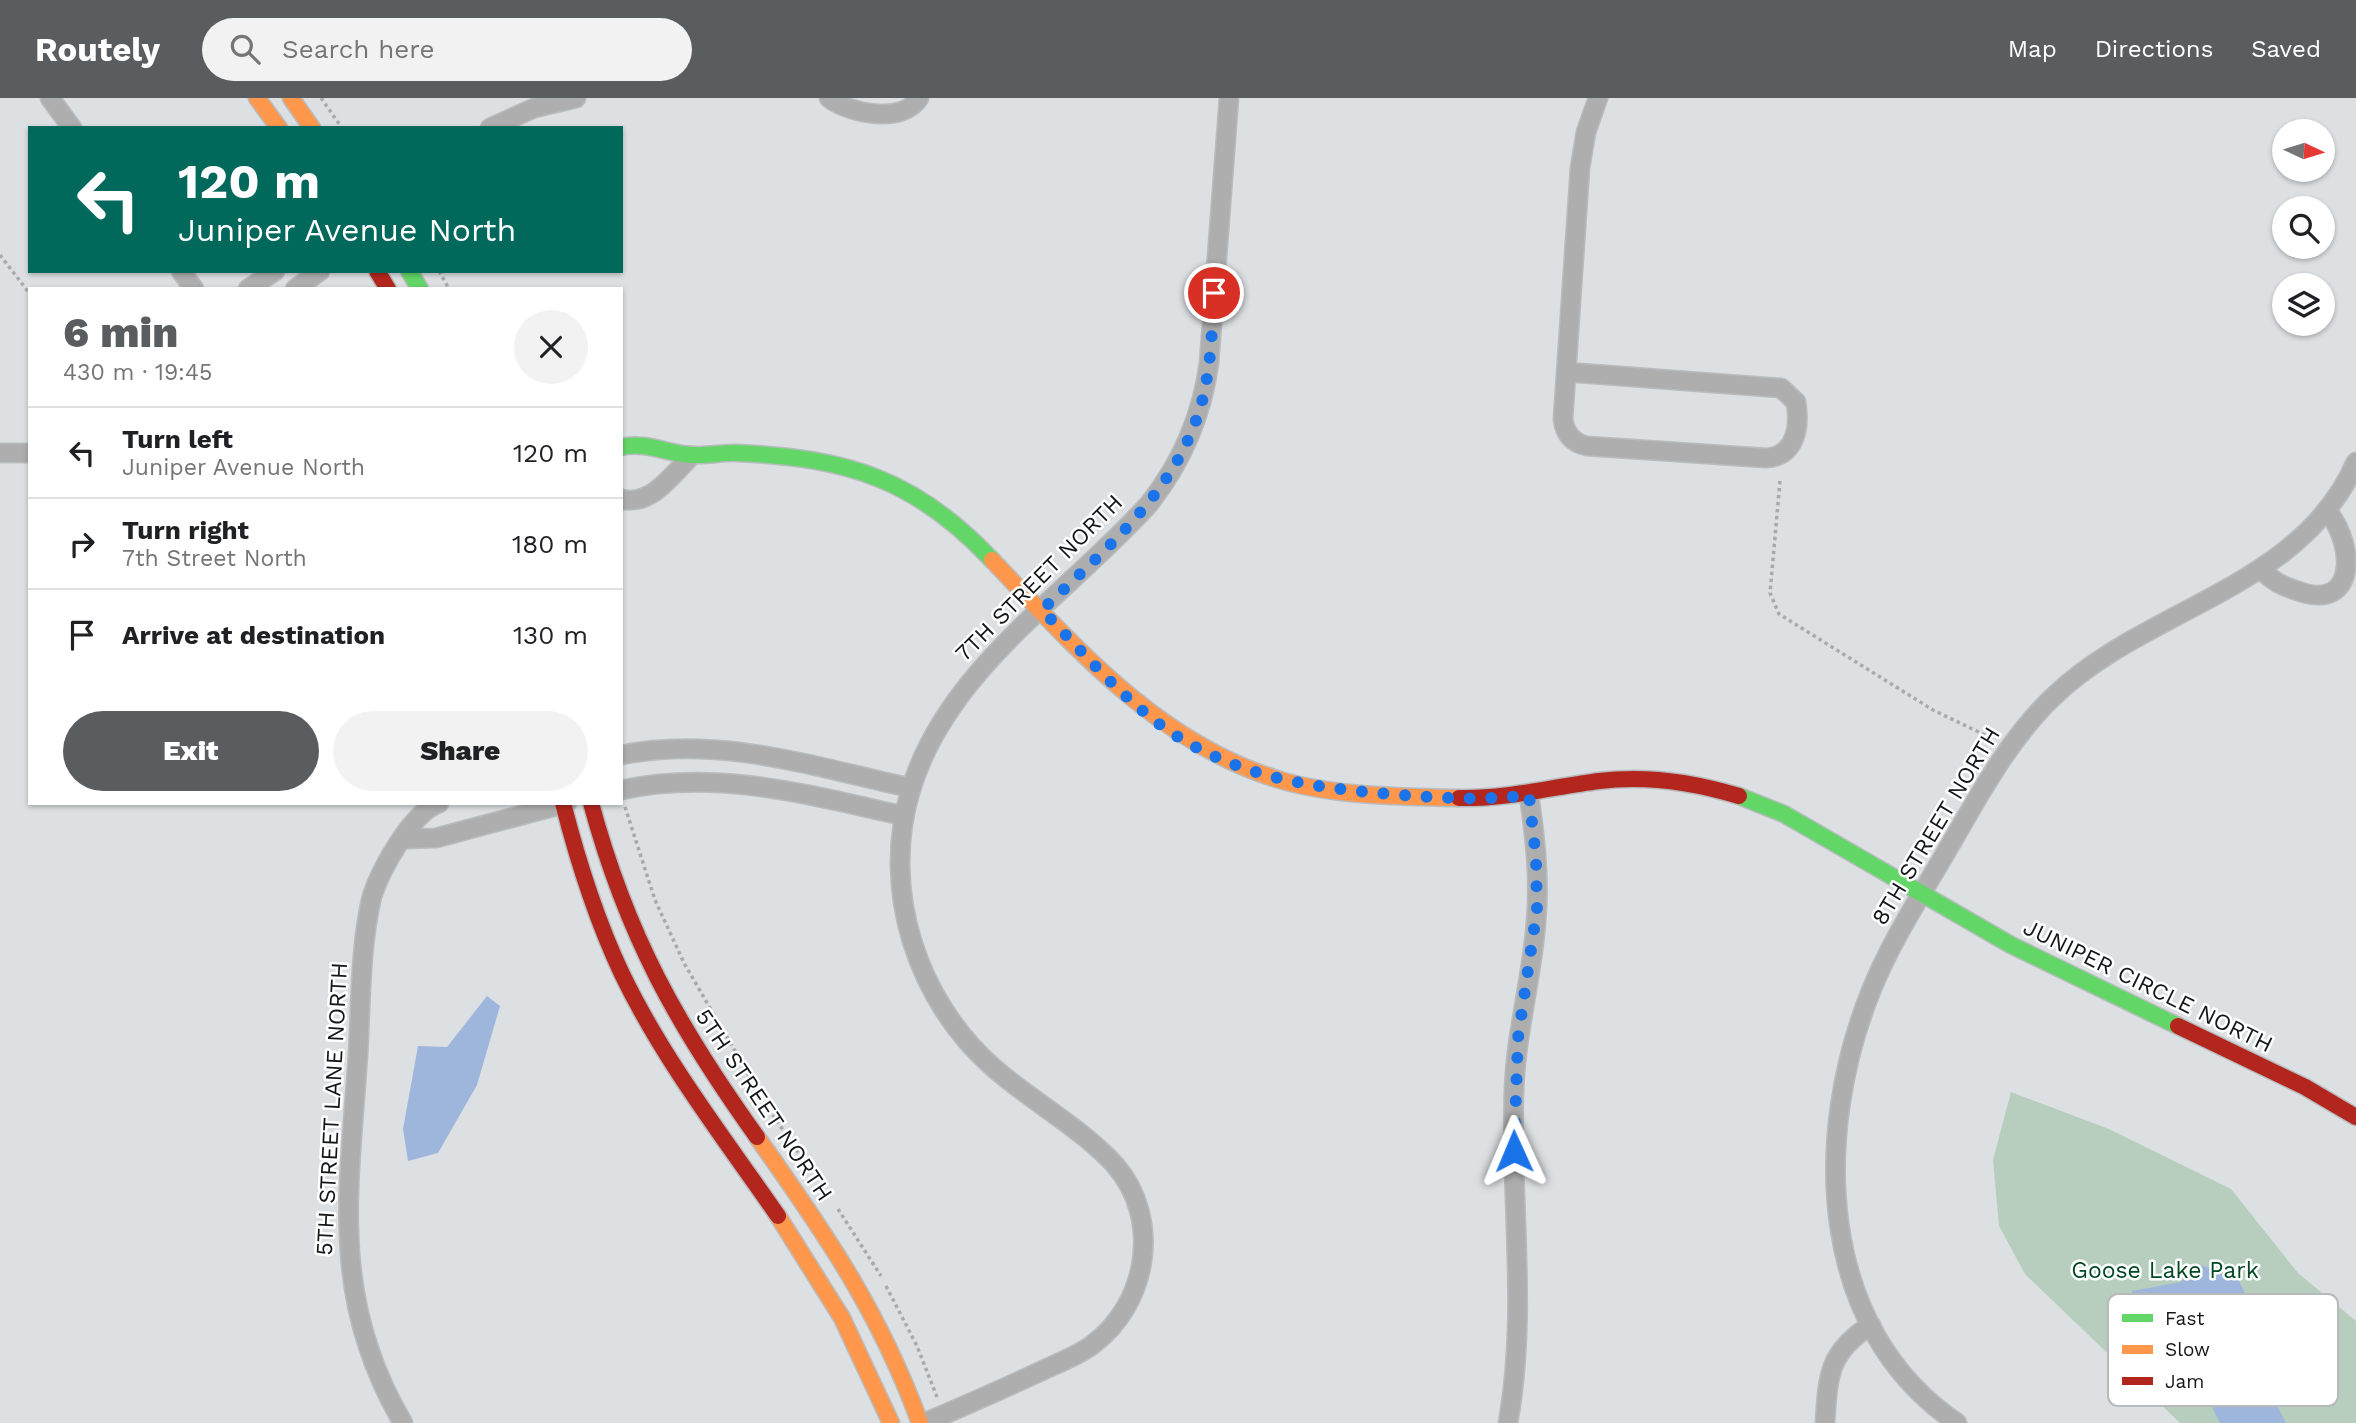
<!DOCTYPE html>
<meta charset="utf-8">
<style>
:root{--surface:#fff;--page:#f2f2f2;--text:#202124;--muted:#757577;--line:#e0e0e0;--accent:#5a5d5f}
body{margin:0;font-family:"Work Sans",sans-serif;background:var(--page);color:var(--text);height:100vh;display:flex;flex-direction:column;font-size:26px;white-space:nowrap}
*{box-sizing:border-box;margin:0}
p{font-size:23px;color:var(--muted)}
.icon{flex:none;width:38px;height:38px;fill:none;stroke:currentColor;stroke-width:2;stroke-linecap:round;stroke-linejoin:round}
.map{position:relative;flex:1;overflow:hidden}
.panel{position:absolute;left:28px;top:189px;width:595px;height:518px;display:flex;flex-direction:column;background:var(--surface);border-radius:0px;box-shadow:0 2px 5px #0004}
.panel>*{flex:none}
.hud{position:absolute;left:28px;top:28px;width:595px;height:147px;border-radius:0px;box-shadow:0 2px 5px #0004;background:#00695c;color:#fff;overflow:hidden}
.needle{width:46px;rotate:94deg}
.buttons{position:absolute;left:2272px;top:21px;display:grid;gap:14px}
.buttons a{display:grid;place-items:center;width:63px;height:63px;border-radius:50%;background:var(--surface);box-shadow:0 2px 5px #0004;font-size:35px}
.pin{position:absolute;display:grid;place-items:center;width:60px;height:60px;color:#fff;margin:-30px;border:4px solid #fff;border-radius:50%;box-shadow:0 2px 7px #0007}
.me{position:absolute;width:77px;margin:-38px;rotate:359deg;stroke-linejoin:round;filter:drop-shadow(0 0 5px #0008)}
.turn{display:flex;align-items:center;gap:24px;height:147px;padding:0 35px;font-size:32px}
.turn .icon{width:91px;height:91px;stroke-width:2.5}
.turn b{display:block;font-size:49px;line-height:60px}
.round{display:grid;place-items:center;flex:none;width:74px;height:74px;border-radius:37px;background:var(--page)}
.head{display:flex;align-items:center;justify-content:space-between;height:119px;padding:0 35px}
h1{font-size:42px;font-weight:800;line-height:52px;color:var(--accent)}
.primary-button{display:flex;gap:14px;margin-top:auto;padding:14px 35px}
.primary-button a{flex:1;height:80px;border-radius:42px;background:var(--accent);color:#fff;font-size:28px;font-weight:800;line-height:80px;text-align:center}
.primary-button a+a{background:var(--page);color:var(--text)}
ul{padding:0;list-style:none}
li{display:flex;align-items:center;gap:21px;height:91px;padding:0 35px;border-top:2px solid var(--line)}
li div{flex:1}
li b{display:block;font-size:26px}
li em{font-style:normal}
header{display:flex;align-items:center;gap:42px;box-sizing:border-box;height:98px;padding:0 35px;background:var(--accent);color:#fff}
header strong{font-size:33px}
nav{display:flex;gap:38px;margin-inline-start:auto;font-size:24px}
.search{width:490px;height:63px;background:var(--page);display:flex;align-items:center;gap:18px;box-sizing:border-box;padding:0 24px;border-radius:38px;color:var(--muted);font-size:26px}
.map>svg:first-child{display:block}
.green{fill:#b7cebf}
.water{fill:#9fb6dc}
.lines{fill:none;stroke-linecap:round;stroke-linejoin:round}
.street-casing{stroke:#b9bcbe;stroke-width:21}
.fast-casing{stroke:#b9bcbe;stroke-width:19}
.slow-casing{stroke:#b9bcbe;stroke-width:19}
.jam-casing{stroke:#b9bcbe;stroke-width:19}
.path{stroke:#a9aaaa;stroke-width:3.5;stroke-dasharray:3.5 3.5;stroke-linecap:butt}
.street{stroke:#afaeaf;stroke-width:18}
.fast{stroke:#63d668;stroke-width:16}
.slow{stroke:#ff974d;stroke-width:16}
.jam{stroke:#b3261e;stroke-width:16}
.route{stroke:#1a73e8;stroke-width:12;stroke-dasharray:0 21.6}
.labels{text-anchor:middle;dominant-baseline:central;stroke-width:5;stroke-linejoin:round;paint-order:stroke}
.street-label{font-size:23px;fill:#141618;stroke:#fff}
.park-label{font-size:23px;fill:#004821;stroke:#fff}
.key{fill:#fff;stroke:#b8b9ba;stroke-width:2}
.key-label{font-size:19px;fill:#141618}
</style>
<header>
<strong>Routely</strong>
<div class="search"><svg class="icon" aria-label="search" viewBox="0 0 24 24"><circle cx="10" cy="10" r="6"/><path d="M15 15l6 6"/></svg>Search here</div>
<nav><a>Map</a><a>Directions</a><a>Saved</a></nav>
</header>
<div class="map">
<svg width="2356" height="1325" viewBox="0 0 2356 1325">
<rect width="100%" height="100%" fill="#dce0e3"/>
<path class="green" d="M 2011,994 L 2109,1031 L 2231,1091 L 2298,1175 L 2356,1223 L 2356,1325 L 2180,1325 L 2025,1176 L 1999,1128 L 1993,1062 Z"/>
<g class="water">
<path d="M 487,898 L 500,908 L 477,987 L 438,1055 L 408,1063 L 403,1031 L 418,948 L 447,949 Z"/>
<path d="M 2194,1165 L 2237,1178 L 2259,1227 L 2259,1272 L 2286,1325 L 2220,1325 C 2193,1268 2183,1255 2130,1221 L 2132,1193 L 2181,1184 Z"/>
</g>
<g class="lines">
<defs>
<g id="street">
<path d="M 50,0 L 72,30"/>
<path d="M 829,0 C 850,16 903,26 919,0"/>
<path d="M 490,30 L 534,10 L 576,0"/>
<path d="M 181,173 L 194,191"/>
<path d="M 248,191 L 275,173"/>
<path d="M 295,191 L 320,173"/>
<path d="M 1566,274 L 1781,290 L 1796,304 C 1800,329 1796,358 1766,360 L 1587,348 C 1573,345 1565,336 1563,321 L 1580,70 L 1586,34 L 1598,0"/>
<path d="M 0,355 L 30,355"/>
<path d="M 621,401 C 651,409 673,376 691,358"/>
<path d="M 2261,471 C 2272,483 2282,488 2298,493 C 2356,514 2356,449 2328,414"/>
<path d="M 621,657 C 720,637 815,669 911,690"/>
<path d="M 621,692 C 718,671 810,697 904,718"/>
<path d="M 404,741 L 436,740 L 567,705"/>
<path d="M 403,1325 C 329,1200 349,1093 358,957 C 361,904 360,849 372,798 C 381,771 412,714 439,705"/>
<path d="M 924,1325 C 962,1309 1000,1292 1037,1275 C 1055,1266 1076,1259 1092,1247 C 1148,1206 1162,1121 1115,1067 C 1081,1030 1033,1004 995,971 C 917,904 880,791 911,691 C 948,570 1067,497 1149,406 C 1182,364 1202,318 1209,265 L 1229,0"/>
<path d="M 1508,1325 C 1528,1214 1510,1103 1514,992 C 1516,934 1532,880 1536,824 C 1540,781 1535,739 1529,697"/>
<path d="M 1825,1325 C 1828,1278 1828,1254 1871,1227"/>
<path d="M 1957,1325 C 1816,1230 1813,1037 1871,893 C 1891,843 1922,796 1949,749 C 1980,696 2009,641 2053,599 C 2146,509 2301,491 2356,364"/>
</g>
<g id="fast">
<path d="M 409,173 L 420,191"/>
<path d="M 621,349 C 648,343 669,357 695,357 C 709,358 723,354 738,355 C 847,360 916,381 992,462"/>
<path d="M 1739,698 L 1784,716 L 2011,847 L 2178,928"/>
</g>
<g id="slow">
<path d="M 257,0 L 279,30"/>
<path d="M 291,0 L 312,30"/>
<path d="M 992,462 C 1076,550 1159,646 1280,682 C 1333,698 1403,699 1459,700"/>
<path d="M 757,1039 C 825,1135 879,1213 920,1325"/>
<path d="M 778,1118 L 842,1220 L 891,1325"/>
</g>
<g id="jam">
<path d="M 377,173 L 388,191"/>
<path d="M 1459,700 C 1508,701 1552,689 1599,683 C 1647,677 1693,684 1739,698"/>
<path d="M 563,705 C 578,764 596,821 622,876 C 664,963 724,1040 778,1118"/>
<path d="M 591,705 C 627,838 677,927 757,1039"/>
<path d="M 2178,928 L 2305,989 L 2356,1019"/>
</g>
</defs>
<use href="#street" class="street-casing"/>
<use href="#fast" class="fast-casing"/>
<use href="#slow" class="slow-casing"/>
<use href="#jam" class="jam-casing"/>
<g class="path">
<path d="M 321,0 L 342,30"/>
<path d="M 0,157 L 30,196"/>
<path d="M 439,173 L 449,191"/>
<path d="M 1780,383 L 1770,495 L 1779,516 L 1933,612 L 1989,639"/>
<path d="M 625,709 L 655,802 L 684,865 L 768,1010 L 811,1073"/>
<path d="M 838,1111 L 881,1178"/>
<path d="M 886,1188 L 917,1248 L 937,1299"/>
</g>
<use href="#street" class="street"/>
<use href="#fast" class="fast"/>
<use href="#slow" class="slow"/>
<use href="#jam" class="jam"/>
</g>
<g class="lines">
<path class="route" d="M 1214,195 C 1212,233 1211,271 1201,307 C 1176,395 1105,451 1042,512 C 1083,554 1121,600 1169,633 C 1237,679 1312,690 1391,696 C 1438,700 1483,703 1529,697 L 1536,760 L 1537,811 L 1518,940 L 1514,1053"/>
</g>
<g class="labels">
<g class="street-label">
<text transform="translate(1039 480) rotate(-45)">7TH STREET NORTH</text>
<text transform="translate(1936 728) rotate(-59)">8TH STREET NORTH</text>
<text transform="translate(2148 888) rotate(26)">JUNIPER CIRCLE NORTH</text>
<text transform="translate(764 1007) rotate(56)">5TH STREET NORTH</text>
<text transform="translate(332 1011) rotate(-87)">5TH STREET LANE NORTH</text>
</g>
<g class="park-label">
<text x="2165" y="1172">Goose Lake Park</text>
</g>
</g>
<rect x="2108" y="1196" width="230" height="112" rx="10" class="key"/>
<rect x="2122" y="1216" width="31" height="8" fill="#63d668"/>
<rect x="2122" y="1247" width="31" height="9" fill="#ff974d"/>
<rect x="2122" y="1279" width="31" height="8" fill="#b3261e"/>
<g class="key-label">
<text x="2165" y="1227">Fast</text>
<text x="2165" y="1258">Slow</text>
<text x="2165" y="1290">Jam</text>
</g>
</svg>
<div class="buttons">
<a><svg class="needle" viewBox="-14 -14 28 28"><path d="M0-13l5 13h-10z" fill="#e53935"/><path d="M0 13l5-13h-10z" fill="#757577"/></svg></a>
<a><svg class="icon" aria-label="search" viewBox="0 0 24 24"><circle cx="10" cy="10" r="6"/><path d="M15 15l6 6"/></svg></a>
<a><svg class="icon" aria-label="layers" viewBox="0 0 24 24"><path d="M12 4l9 5-9 5-9-5zM3 14l9 5 9-5"/></svg></a>
</div>
<div class="pin" style="left:1214px;top:195px;background:#d93025"><svg class="icon" aria-label="arrive" viewBox="0 0 24 24"><path d="M6 21V4h12l-3 4 3 4H6"/></svg></div>
<svg class="me" style="left:1514px;top:1053px" viewBox="-20 -20 40 40"><path d="M0-17L14 15 0 8-14 15z" fill="#1a73e8" stroke="#fff" stroke-width="4"/></svg>
<div class="hud">
<div class="turn"><svg class="icon" aria-label="left" viewBox="0 0 24 24"><path d="M17 20v-9H6M10 6l-5 5 5 5"/></svg><div><b>120 m</b>Juniper Avenue North</div></div>
</div>
<section class="panel">
<div class="head"><div><h1>6 min</h1><p>430 m · 19:45</p></div><a class="round"><svg class="icon" aria-label="close" viewBox="0 0 24 24"><path d="M6 6l12 12M18 6L6 18"/></svg></a></div>
<ul>
<li><svg class="icon" aria-label="left" viewBox="0 0 24 24"><path d="M17 20v-9H6M10 6l-5 5 5 5"/></svg><div><b>Turn left</b><p>Juniper Avenue North</p></div><em>120 m</em></li>
<li><svg class="icon" aria-label="right" viewBox="0 0 24 24"><path d="M7 20v-9h11M14 6l5 5-5 5"/></svg><div><b>Turn right</b><p>7th Street North</p></div><em>180 m</em></li>
<li><svg class="icon" aria-label="arrive" viewBox="0 0 24 24"><path d="M6 21V4h12l-3 4 3 4H6"/></svg><div><b>Arrive at destination</b></div><em>130 m</em></li>
</ul>
<div class="primary-button"><a>Exit</a><a>Share</a></div>
</section>
</div>
